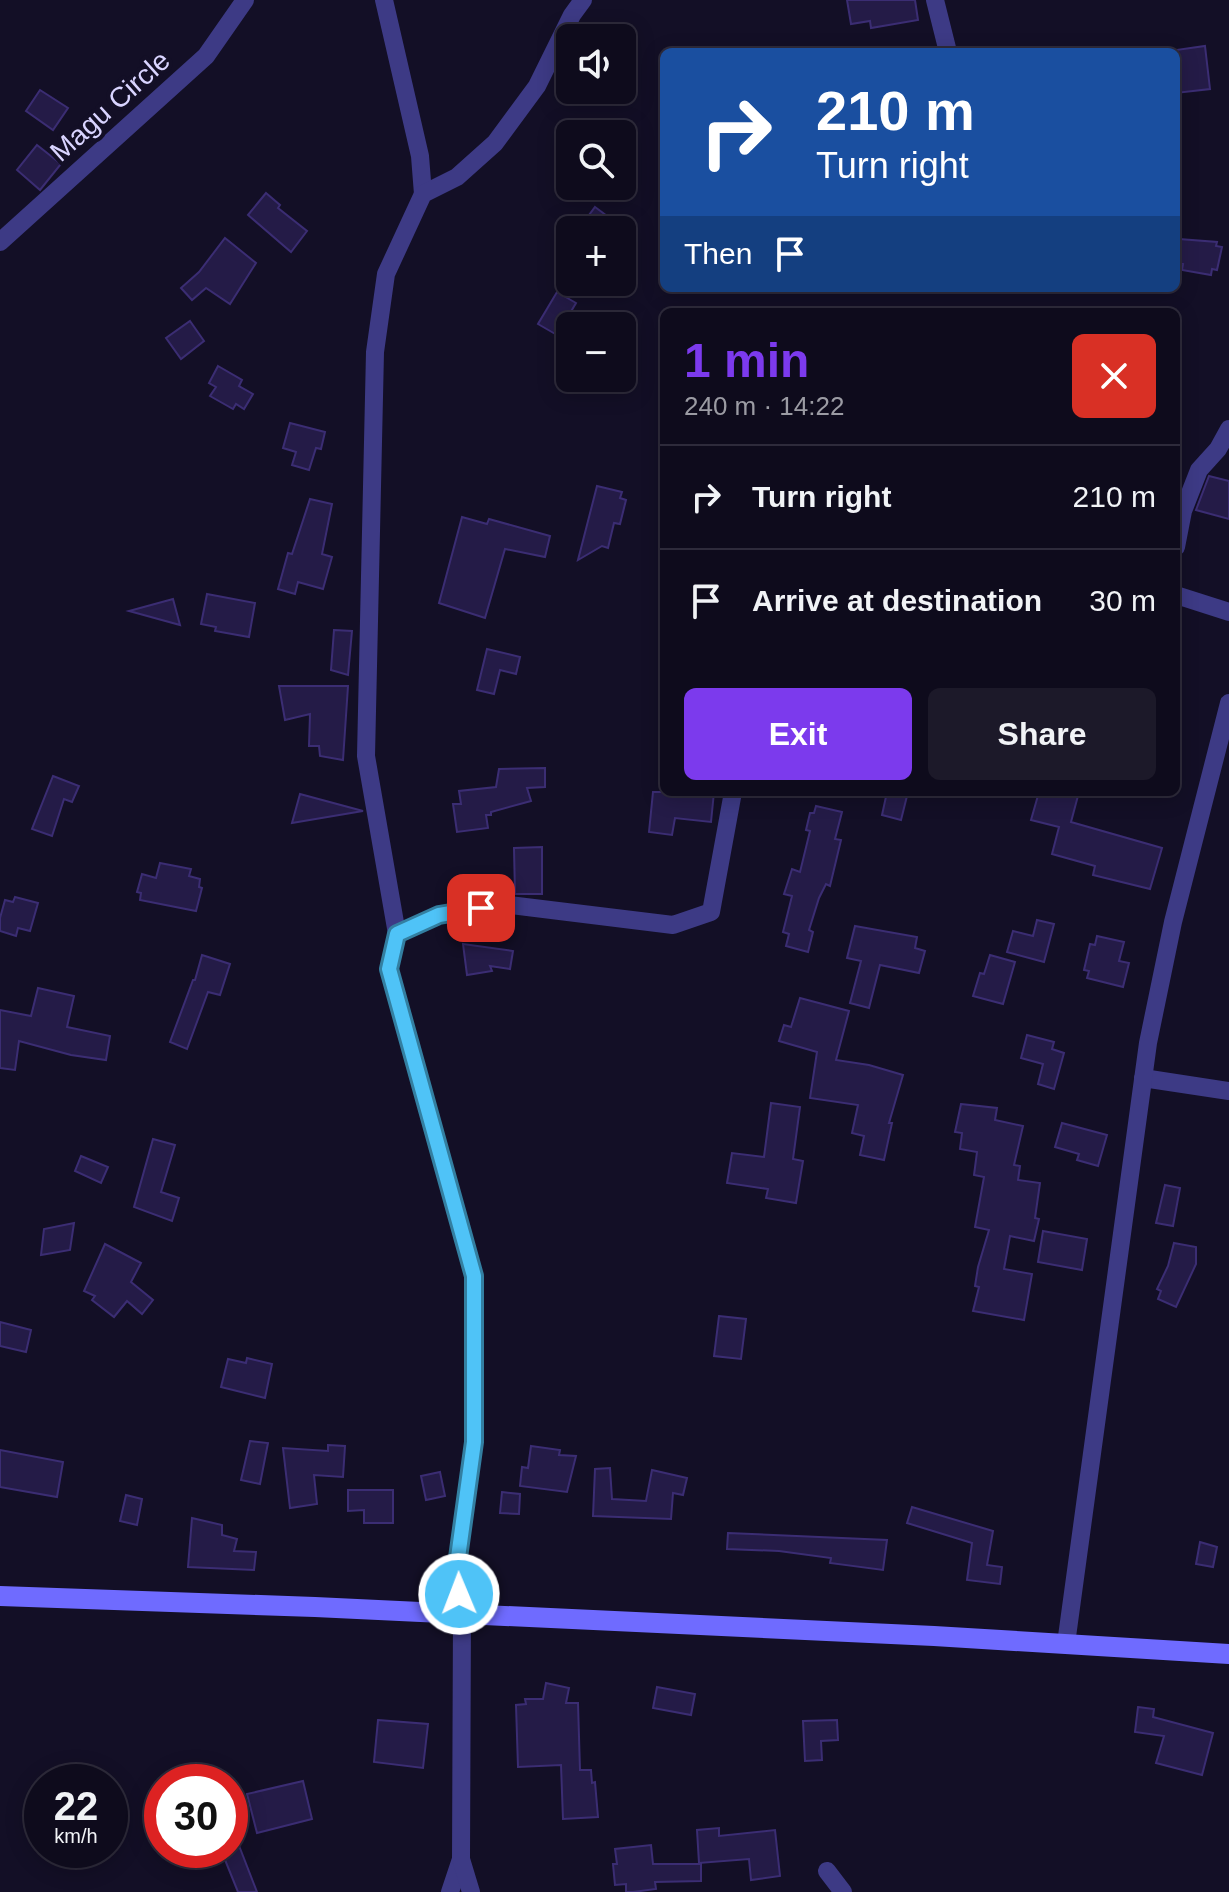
<!DOCTYPE html>
<meta charset="utf-8">
<style>
:root{--surface:#0e0b1c;--page:#1c1929;--text:#f1f3f6;--muted:#9b9ba3;--line:#2e2b3b;--accent:#7c3aed}
body{margin:0;font-family:Arial,sans-serif;background:var(--page);color:var(--text);height:100vh;display:flex;flex-direction:column;font-size:30px;white-space:nowrap}
*{box-sizing:border-box;margin:0}
p{font-size:26px;color:var(--muted)}
.icon{flex:none;width:44px;height:44px;fill:none;stroke:currentColor;stroke-width:2;stroke-linecap:round;stroke-linejoin:round}
.map{position:relative;flex:1;overflow:hidden}
.panel{position:absolute;left:660px;top:308px;width:520px;height:488px;display:flex;flex-direction:column;background:var(--surface);border-radius:12px;box-shadow:0 4px 20px #0003,0 0 0 2px var(--line)}
.panel>*{flex:none}
.hud{position:absolute;left:660px;top:48px;width:520px;height:244px;border-radius:12px;box-shadow:0 4px 20px #0003,0 0 0 2px var(--line);background:#1a4fa0;color:#fff;overflow:hidden}
.buttons{position:absolute;left:556px;top:24px;display:grid;gap:16px}
.buttons a{display:grid;place-items:center;width:80px;height:80px;border-radius:12px;background:var(--surface);box-shadow:0 4px 20px #0003,0 0 0 2px var(--line);font-size:40px}
.speed{position:absolute;left:24px;top:1764px;display:flex;gap:16px;font-size:40px;font-weight:700;text-align:center}
.speed>*{display:grid;place-content:center;width:104px;height:104px;border-radius:50%;background:var(--surface);box-shadow:0 4px 20px #0003,0 0 0 2px var(--line);line-height:1}
.speed small{font-size:20px;font-weight:400}
.speed .limit{border:12px solid #d22;background:#fff;color:#111}
.pin{position:absolute;display:grid;place-items:center;width:68px;height:68px;color:#fff;margin:-34px;border-radius:16px;box-shadow:0 4px 12px #0006}
.me{position:absolute;width:88px;margin:-44px;rotate:359deg;stroke-linejoin:round;filter:drop-shadow(0 0 6px #0008)}
.turn{display:flex;align-items:center;gap:28px;height:168px;padding:0 24px;font-size:36px}
.turn .icon{width:104px;height:104px;stroke-width:2.5}
.turn b{display:block;font-size:56px;line-height:68px}
.then{display:flex;align-items:center;height:76px;padding:0 24px;background:#0003;gap:16px;font-size:30px}
.round{display:grid;place-items:center;flex:none;width:84px;height:84px;border-radius:12px;background:var(--page)}
.overview{display:flex;align-items:center;justify-content:space-between;height:136px;padding:0 24px}
h1{font-size:48px;font-weight:600;line-height:60px;color:var(--accent)}
.primary-button{display:flex;gap:16px;margin-top:auto;padding:16px 24px}
.primary-button a{flex:1;height:92px;border-radius:12px;background:var(--accent);color:#fff;font-size:32px;font-weight:600;line-height:92px;text-align:center}
.primary-button a+a{background:var(--page);color:var(--text)}
ul{padding:0;list-style:none}
li{display:flex;align-items:center;gap:24px;height:104px;padding:0 24px;border-top:2px solid var(--line)}
li div{flex:1}
li b{display:block;font-size:30px}
li em{font-style:normal}
.map>svg:first-child{display:block}
.building{fill:#241b47;stroke:#3b2d73;stroke-width:2}
.lines{fill:none;stroke-linecap:round;stroke-linejoin:round}
.street{stroke:#3d3a85;stroke-width:18}
.secondary{stroke:#6f6bff;stroke-width:20}
.route-casing{stroke:#337fa1;stroke-width:20}
.route{stroke:#4fc3f7;stroke-width:14}
.labels{text-anchor:middle;dominant-baseline:central;stroke-width:8;stroke-linejoin:round;paint-order:stroke}
.street-label{font-size:28px;fill:#d9d4ff;stroke:#130f26}
</style>
<div class="map">
<svg width="1229" height="1892" viewBox="0 0 1229 1892">
<rect width="100%" height="100%" fill="#130f26"/>
<g class="building">
<path d="M 847,0 L 915,0 L 918,20 L 871,28 L 870,21 L 851,24 Z"/>
<path d="M 1205,46 L 1210,89 L 1176,93 L 1176,50 Z"/>
<path d="M 40,90 L 68,108 L 53,130 L 26,111 Z"/>
<path d="M 37,145 L 61,164 L 40,190 L 17,170 Z"/>
<path d="M 266,193 L 280,205 L 278,208 L 307,231 L 291,252 L 248,215 Z"/>
<path d="M 595,207 L 626,230 L 578,230 Z"/>
<path d="M 225,238 L 256,263 L 230,304 L 206,288 L 192,300 L 181,288 L 199,272 Z"/>
<path d="M 1179,239 L 1217,242 L 1216,246 L 1222,247 L 1217,270 L 1212,269 L 1211,275 L 1182,270 L 1183,264 L 1176,263 Z"/>
<path d="M 557,292 L 576,303 L 557,335 L 538,324 Z"/>
<path d="M 190,321 L 204,341 L 181,359 L 166,338 Z"/>
<path d="M 218,366 L 242,380 L 239,386 L 253,394 L 244,409 L 236,404 L 233,409 L 210,396 L 216,387 L 209,383 Z"/>
<path d="M 290,423 L 325,432 L 321,449 L 316,448 L 309,470 L 292,465 L 296,452 L 283,448 Z"/>
<path d="M 1209,476 L 1229,481 L 1229,519 L 1196,510 Z"/>
<path d="M 597,486 L 622,492 L 620,498 L 626,500 L 620,524 L 614,523 L 608,548 L 602,546 L 578,560 Z"/>
<path d="M 310,499 L 332,504 L 322,554 L 332,557 L 323,589 L 298,582 L 295,594 L 278,589 L 288,553 L 292,554 Z"/>
<path d="M 462,517 L 487,524 L 489,519 L 550,536 L 545,557 L 505,549 L 485,618 L 439,603 Z"/>
<path d="M 207,594 L 255,603 L 249,637 L 215,631 L 216,627 L 201,624 Z"/>
<path d="M 173,599 L 180,625 L 129,611 Z"/>
<path d="M 334,630 L 352,631 L 348,675 L 331,670 Z"/>
<path d="M 487,649 L 520,657 L 516,674 L 500,670 L 494,694 L 477,690 Z"/>
<path d="M 279,686 L 348,686 L 343,760 L 320,756 L 319,746 L 309,746 L 310,714 L 285,720 Z"/>
<path d="M 545,768 L 545,787 L 527,788 L 531,801 L 491,812 L 491,815 L 486,815 L 488,828 L 457,832 L 453,804 L 461,804 L 459,791 L 496,787 L 499,769 Z"/>
<path d="M 53,776 L 79,786 L 72,802 L 64,799 L 52,836 L 32,829 Z"/>
<path d="M 653,792 L 714,792 L 711,822 L 675,818 L 672,835 L 649,832 Z"/>
<path d="M 887,792 L 908,792 L 901,820 L 882,815 Z"/>
<path d="M 1039,792 L 1079,792 L 1071,822 L 1162,848 L 1150,889 L 1093,875 L 1095,866 L 1052,854 L 1059,827 L 1031,820 Z"/>
<path d="M 300,794 L 363,811 L 292,823 Z"/>
<path d="M 816,806 L 842,812 L 835,839 L 841,840 L 830,886 L 826,884 L 819,898 L 809,930 L 813,932 L 808,952 L 786,946 L 789,934 L 783,932 L 792,896 L 784,894 L 792,869 L 800,872 L 810,831 L 806,830 L 810,813 L 814,813 Z"/>
<path d="M 542,847 L 542,894 L 515,894 L 514,848 Z"/>
<path d="M 160,863 L 191,869 L 189,876 L 200,879 L 199,887 L 202,888 L 196,911 L 140,900 L 141,893 L 137,892 L 142,874 L 156,878 Z"/>
<path d="M 15,897 L 38,903 L 30,931 L 18,928 L 16,936 L 0,931 L 0,918 L 5,900 L 13,902 Z"/>
<path d="M 1037,920 L 1054,924 L 1044,962 L 1007,952 L 1013,931 L 1033,936 Z"/>
<path d="M 855,926 L 917,937 L 915,948 L 925,951 L 919,973 L 880,965 L 869,1008 L 850,1003 L 861,961 L 847,958 Z"/>
<path d="M 1097,936 L 1124,942 L 1119,961 L 1129,963 L 1123,987 L 1087,978 L 1089,971 L 1084,970 L 1090,944 L 1095,945 Z"/>
<path d="M 463,944 L 513,951 L 510,969 L 490,966 L 492,971 L 467,975 Z"/>
<path d="M 202,955 L 230,964 L 220,995 L 208,992 L 187,1049 L 170,1042 L 193,980 L 195,980 Z"/>
<path d="M 990,955 L 1015,962 L 1003,1004 L 973,996 L 980,973 L 984,974 Z"/>
<path d="M 38,988 L 74,996 L 67,1027 L 110,1036 L 106,1060 L 71,1055 L 19,1041 L 15,1070 L 0,1068 L 0,1010 L 31,1016 Z"/>
<path d="M 800,998 L 849,1011 L 836,1060 L 869,1065 L 903,1075 L 889,1123 L 892,1123 L 884,1160 L 860,1155 L 864,1136 L 852,1133 L 858,1105 L 810,1098 L 817,1052 L 779,1041 L 784,1025 L 791,1027 Z"/>
<path d="M 1027,1035 L 1054,1042 L 1052,1049 L 1064,1053 L 1054,1089 L 1038,1084 L 1043,1064 L 1021,1058 Z"/>
<path d="M 771,1103 L 800,1107 L 793,1159 L 803,1161 L 796,1203 L 766,1198 L 768,1189 L 727,1183 L 732,1153 L 764,1157 Z"/>
<path d="M 961,1104 L 997,1108 L 995,1120 L 1023,1126 L 1014,1165 L 1020,1166 L 1018,1180 L 1040,1183 L 1035,1218 L 1039,1219 L 1034,1241 L 1010,1236 L 1004,1269 L 1032,1274 L 1024,1320 L 973,1311 L 979,1287 L 975,1286 L 978,1267 L 989,1230 L 975,1227 L 984,1177 L 974,1175 L 977,1152 L 960,1149 L 962,1133 L 955,1132 Z"/>
<path d="M 1062,1123 L 1107,1135 L 1098,1166 L 1077,1160 L 1079,1154 L 1055,1147 Z"/>
<path d="M 153,1139 L 175,1145 L 161,1192 L 179,1198 L 172,1221 L 134,1207 Z"/>
<path d="M 81,1156 L 108,1167 L 101,1183 L 75,1171 Z"/>
<path d="M 1165,1185 L 1180,1188 L 1173,1226 L 1156,1223 Z"/>
<path d="M 74,1223 L 70,1250 L 41,1255 L 44,1229 Z"/>
<path d="M 1043,1231 L 1087,1239 L 1082,1270 L 1038,1262 Z"/>
<path d="M 1174,1243 L 1196,1247 L 1196,1264 L 1176,1307 L 1158,1299 L 1161,1291 L 1157,1289 L 1168,1266 Z"/>
<path d="M 105,1244 L 141,1263 L 131,1282 L 153,1300 L 142,1314 L 127,1301 L 114,1317 L 92,1300 L 95,1296 L 84,1291 Z"/>
<path d="M 719,1316 L 746,1319 L 741,1359 L 714,1356 Z"/>
<path d="M 0,1322 L 31,1330 L 26,1352 L 0,1346 Z"/>
<path d="M 247,1358 L 272,1364 L 265,1398 L 221,1387 L 228,1359 L 246,1363 Z"/>
<path d="M 250,1441 L 268,1443 L 260,1484 L 241,1480 Z"/>
<path d="M 328,1445 L 345,1446 L 343,1477 L 314,1475 L 317,1504 L 290,1508 L 283,1448 L 328,1451 Z"/>
<path d="M 531,1446 L 560,1450 L 559,1455 L 576,1456 L 567,1492 L 520,1486 L 522,1467 L 528,1468 Z"/>
<path d="M 0,1450 L 63,1462 L 57,1497 L 0,1487 Z"/>
<path d="M 610,1468 L 612,1499 L 646,1501 L 652,1470 L 687,1478 L 683,1495 L 673,1493 L 671,1519 L 593,1516 L 595,1469 Z"/>
<path d="M 440,1472 L 445,1496 L 426,1500 L 421,1476 Z"/>
<path d="M 348,1490 L 393,1490 L 393,1523 L 364,1523 L 364,1510 L 348,1511 Z"/>
<path d="M 502,1492 L 520,1494 L 519,1514 L 500,1513 Z"/>
<path d="M 126,1495 L 142,1499 L 137,1525 L 120,1521 Z"/>
<path d="M 912,1507 L 993,1531 L 987,1565 L 1002,1567 L 1000,1584 L 967,1580 L 972,1543 L 907,1523 Z"/>
<path d="M 192,1518 L 222,1525 L 222,1535 L 237,1539 L 234,1551 L 256,1552 L 254,1570 L 188,1567 Z"/>
<path d="M 728,1533 L 887,1540 L 883,1570 L 830,1563 L 831,1558 L 779,1551 L 727,1549 Z"/>
<path d="M 1200,1542 L 1217,1547 L 1213,1567 L 1196,1564 Z"/>
<path d="M 546,1683 L 569,1688 L 566,1703 L 578,1703 L 580,1770 L 591,1770 L 592,1783 L 595,1782 L 598,1817 L 563,1819 L 561,1765 L 518,1767 L 516,1705 L 526,1704 L 525,1699 L 543,1699 Z"/>
<path d="M 657,1687 L 695,1694 L 691,1715 L 653,1708 Z"/>
<path d="M 1138,1707 L 1154,1709 L 1153,1717 L 1213,1733 L 1202,1775 L 1156,1763 L 1164,1736 L 1135,1732 Z"/>
<path d="M 378,1720 L 428,1724 L 423,1768 L 374,1762 Z"/>
<path d="M 837,1720 L 838,1740 L 821,1741 L 822,1760 L 805,1761 L 803,1721 Z"/>
<path d="M 303,1781 L 312,1819 L 257,1833 L 247,1794 Z"/>
<path d="M 719,1828 L 719,1836 L 775,1830 L 780,1876 L 751,1880 L 749,1859 L 699,1863 L 697,1830 Z"/>
<path d="M 238,1843 L 257,1892 L 238,1892 L 221,1850 L 230,1850 L 230,1846 Z"/>
<path d="M 651,1845 L 653,1864 L 701,1864 L 701,1881 L 655,1882 L 656,1889 L 633,1892 L 626,1892 L 626,1884 L 615,1885 L 613,1864 L 617,1864 L 615,1849 Z"/>
</g>
<g class="lines">
<g class="street">
<path d="M 384,0 L 420,156 L 423,194"/>
<path d="M 935,0 L 948,52"/>
<path d="M 0,242 L 206,56 L 245,0"/>
<path d="M 1176,547 L 1183,511 L 1199,470 L 1218,449 L 1229,429"/>
<path d="M 1176,595 L 1229,612"/>
<path d="M 397,934 L 439,915 L 502,904 L 673,925 L 711,912 L 733,792"/>
<path d="M 1143,1078 L 1229,1091"/>
<path d="M 1066,1644 L 1148,1043 L 1173,922 L 1229,703"/>
<path d="M 827,1871 L 843,1892"/>
<path d="M 450,1892 L 461,1859"/>
<path d="M 471,1892 L 461,1859 L 462,1615 L 456,1572 L 474,1442 L 474,1276 L 389,969 L 397,934 L 366,756 L 375,352 L 386,274 L 423,194 L 457,177 L 495,143 L 537,86 L 572,15 L 583,0"/>
</g>
<path class="secondary" d="M 0,1596 L 315,1607 L 934,1636 L 1229,1654"/>
</g>
<g class="lines">
<defs>
<path id="route" d="M 459,1594 L 456,1572 L 474,1442 L 474,1276 L 389,969 L 397,934 L 439,915 L 481,908"/>
</defs>
<use href="#route" class="route-casing"/>
<use href="#route" class="route"/>
</g>
<g class="labels">
<g class="street-label">
<text transform="translate(110 106) rotate(-42)">Magu Circle</text>
</g>
</g>
</svg>
<div class="buttons">
<a><svg class="icon" aria-label="sound" viewBox="0 0 24 24"><path d="M4 9h4l5-4v14l-5-4H4zM17 9q2 3 0 6"/></svg></a>
<a><svg class="icon" aria-label="search" viewBox="0 0 24 24"><circle cx="10" cy="10" r="6"/><path d="M15 15l6 6"/></svg></a>
<a>+</a>
<a>−</a>
</div>
<div class="speed"><div>22<small>km/h</small></div><div class="limit">30</div></div>
<div class="pin" style="left:481px;top:908px;background:#d93025"><svg class="icon" aria-label="arrive" viewBox="0 0 24 24"><path d="M6 21V4h12l-3 4 3 4H6"/></svg></div>
<svg class="me" style="left:459px;top:1594px" viewBox="-20 -20 40 40"><circle r="17" fill="#4fc3f7" stroke="#fff" stroke-width="3"/><path d="M0-11L8 9 0 5-8 9z" fill="#fff"/></svg>
<div class="hud">
<div class="turn"><svg class="icon" aria-label="right" viewBox="0 0 24 24"><path d="M7 20v-9h11M14 6l5 5-5 5"/></svg><div><b>210 m</b>Turn right</div></div>
<div class="then">Then<svg class="icon" aria-label="arrive" viewBox="0 0 24 24"><path d="M6 21V4h12l-3 4 3 4H6"/></svg></div>
</div>
<section class="panel">
<div class="overview"><div><h1>1 min</h1><p>240 m · 14:22</p></div><a class="round" style="background:#d93025;color:#fff"><svg class="icon" aria-label="close" viewBox="0 0 24 24"><path d="M6 6l12 12M18 6L6 18"/></svg></a></div>
<ul>
<li><svg class="icon" aria-label="right" viewBox="0 0 24 24"><path d="M7 20v-9h11M14 6l5 5-5 5"/></svg><div><b>Turn right</b></div><em>210 m</em></li>
<li><svg class="icon" aria-label="arrive" viewBox="0 0 24 24"><path d="M6 21V4h12l-3 4 3 4H6"/></svg><div><b>Arrive at destination</b></div><em>30 m</em></li>
</ul>
<div class="primary-button"><a>Exit</a><a>Share</a></div>
</section>
</div>
